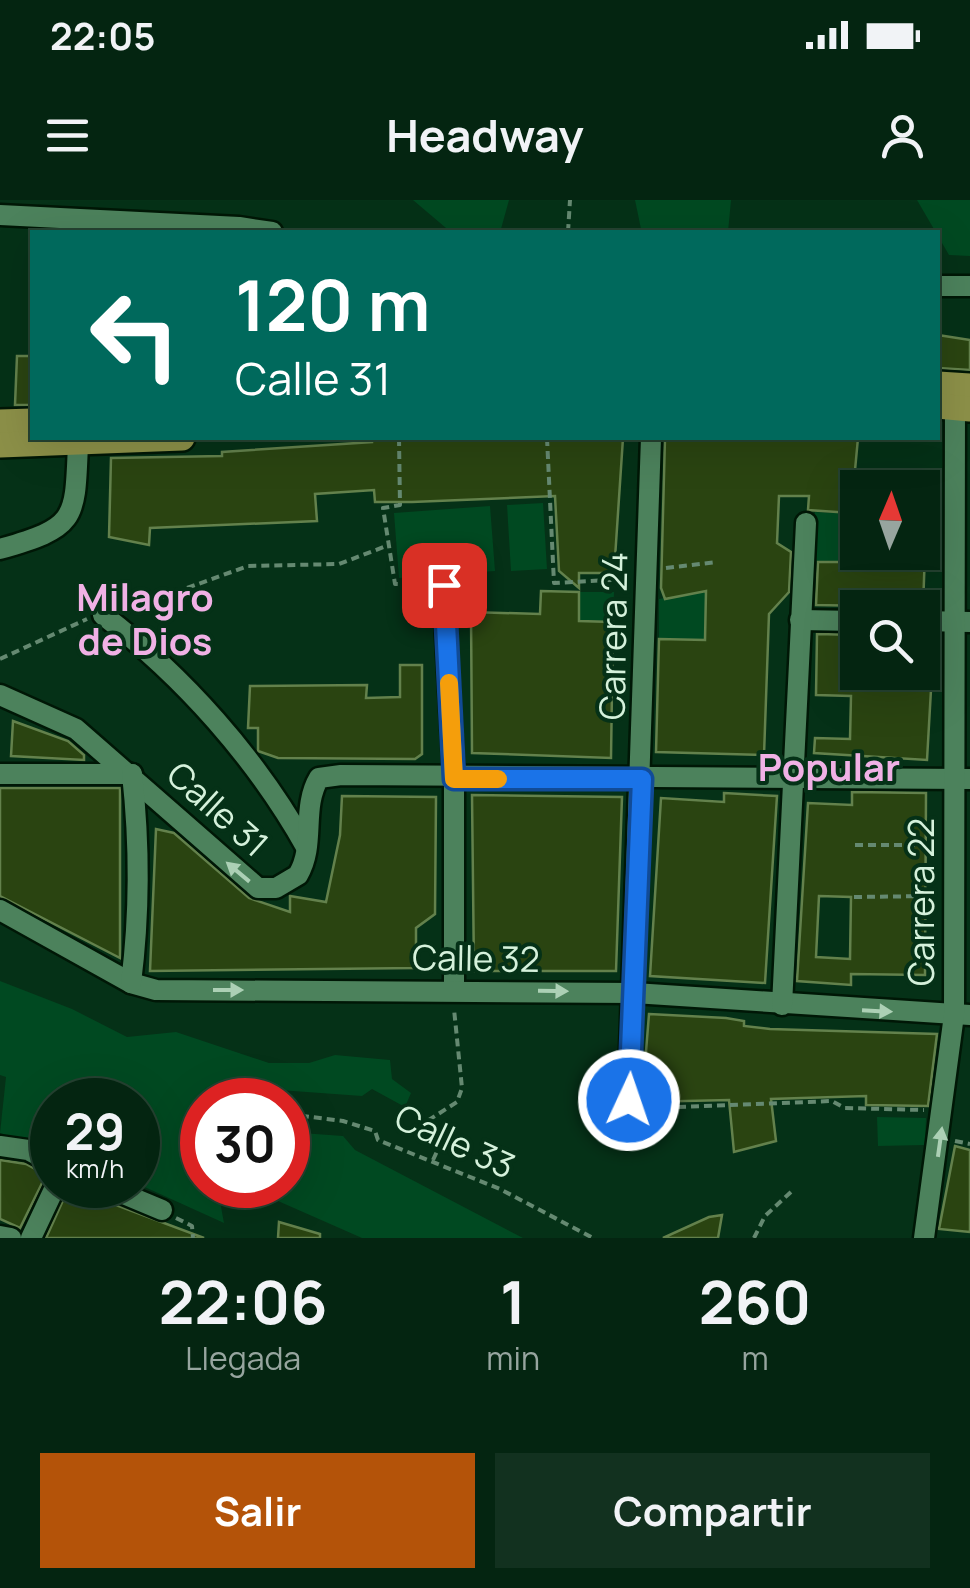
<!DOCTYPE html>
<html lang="es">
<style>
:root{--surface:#042511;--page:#12311f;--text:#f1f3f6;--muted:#97a59f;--line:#254231;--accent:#b45309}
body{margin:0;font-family:Manrope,sans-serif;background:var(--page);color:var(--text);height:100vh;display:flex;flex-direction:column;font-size:38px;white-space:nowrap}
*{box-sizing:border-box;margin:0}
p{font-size:32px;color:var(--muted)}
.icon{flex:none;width:55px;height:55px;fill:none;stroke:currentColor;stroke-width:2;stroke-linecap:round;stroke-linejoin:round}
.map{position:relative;height:1038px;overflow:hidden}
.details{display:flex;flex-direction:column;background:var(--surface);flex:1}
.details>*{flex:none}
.top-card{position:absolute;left:30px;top:30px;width:910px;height:210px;border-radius:0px;box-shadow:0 10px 40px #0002,0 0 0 2px var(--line);background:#00695c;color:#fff;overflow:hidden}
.needle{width:65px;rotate:2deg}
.fabs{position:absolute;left:840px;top:270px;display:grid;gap:20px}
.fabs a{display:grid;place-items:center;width:100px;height:100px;border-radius:0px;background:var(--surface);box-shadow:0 10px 40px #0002,0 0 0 2px var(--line);font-size:50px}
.speed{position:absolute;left:30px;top:878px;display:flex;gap:20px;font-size:50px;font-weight:700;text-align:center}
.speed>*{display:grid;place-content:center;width:130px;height:130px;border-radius:50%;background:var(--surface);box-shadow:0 10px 40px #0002,0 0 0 2px var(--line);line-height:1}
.speed small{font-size:25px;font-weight:400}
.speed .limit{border:15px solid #d22;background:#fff;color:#111}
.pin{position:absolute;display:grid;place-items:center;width:85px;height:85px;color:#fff;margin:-42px;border-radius:20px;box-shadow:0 5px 15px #0006}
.me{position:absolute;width:110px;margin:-55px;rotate:3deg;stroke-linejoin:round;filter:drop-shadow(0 0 8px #0008)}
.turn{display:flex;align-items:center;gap:35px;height:210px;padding:0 40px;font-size:45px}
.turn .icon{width:130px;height:130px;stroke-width:2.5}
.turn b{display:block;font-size:70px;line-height:85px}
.eta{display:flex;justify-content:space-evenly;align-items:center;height:170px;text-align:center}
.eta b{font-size:60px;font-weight:700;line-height:70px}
.action{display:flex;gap:20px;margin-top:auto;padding:20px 40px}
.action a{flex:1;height:115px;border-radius:0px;background:var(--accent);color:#fff;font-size:40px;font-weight:700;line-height:115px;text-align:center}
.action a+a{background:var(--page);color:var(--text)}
.status{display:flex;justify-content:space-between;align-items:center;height:70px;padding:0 50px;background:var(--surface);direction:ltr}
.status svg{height:28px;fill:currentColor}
header{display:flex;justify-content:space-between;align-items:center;height:130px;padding:0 40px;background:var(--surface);font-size:45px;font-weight:700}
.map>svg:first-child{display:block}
.green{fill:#004921}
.building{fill:#2a4411;stroke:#63814c;stroke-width:2.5;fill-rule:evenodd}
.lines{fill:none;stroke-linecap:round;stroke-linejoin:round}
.minor-casing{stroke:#001706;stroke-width:25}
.major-casing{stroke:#001706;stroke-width:30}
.path{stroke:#658971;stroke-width:4;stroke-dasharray:8 5;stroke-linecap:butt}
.minor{stroke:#4c825c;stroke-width:20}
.major{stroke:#8c9048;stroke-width:25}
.oneway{fill:#acd0b5}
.route-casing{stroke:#114b97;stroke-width:25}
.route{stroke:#1a73e8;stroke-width:18}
.slow{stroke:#f59e0b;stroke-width:18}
.labels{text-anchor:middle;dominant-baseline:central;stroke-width:8;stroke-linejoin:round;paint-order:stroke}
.street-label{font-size:35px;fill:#d5f1db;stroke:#053117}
.neighbourhood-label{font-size:38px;font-weight:bold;fill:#f0b1e5;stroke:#053117}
</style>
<div class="status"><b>22:05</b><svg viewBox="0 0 49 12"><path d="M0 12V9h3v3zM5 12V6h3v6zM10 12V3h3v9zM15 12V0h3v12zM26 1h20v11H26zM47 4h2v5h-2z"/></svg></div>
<header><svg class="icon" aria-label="menu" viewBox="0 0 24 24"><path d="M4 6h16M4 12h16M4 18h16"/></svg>Headway<svg class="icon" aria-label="person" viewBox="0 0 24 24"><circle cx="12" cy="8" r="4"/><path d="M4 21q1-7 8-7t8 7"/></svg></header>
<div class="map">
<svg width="970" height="1038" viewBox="0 0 970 1038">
<rect width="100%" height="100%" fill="#053117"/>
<g class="green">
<path d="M 413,0 L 509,0 L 501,29 L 446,28 Z"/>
<path d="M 635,0 L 731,0 L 728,32 L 641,29 Z"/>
<path d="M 917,0 L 970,0 L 970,56 L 949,55 Z"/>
<path d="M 543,303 L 547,369 L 511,371 L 507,305 Z"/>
<path d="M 490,306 L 495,371 L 399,378 L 394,313 Z"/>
<path d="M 815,312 L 857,314 L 859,363 L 813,362 Z"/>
<path d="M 706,391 L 705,440 L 659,439 L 659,399 Z"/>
<path d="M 579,392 L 614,392 L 613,422 L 579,421 Z"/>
<path d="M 0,781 L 72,809 L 127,837 L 176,832 L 269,863 L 309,863 L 335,855 L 390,860 L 392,879 L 411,893 L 405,907 L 372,889 L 362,896 L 279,890 L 261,900 L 202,900 L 202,985 L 217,985 L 224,1023 L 138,984 L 138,900 L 52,900 L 52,952 L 0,933 L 6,877 L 0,875 Z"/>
<path d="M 877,917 L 926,918 L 925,945 L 878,946 Z"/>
<path d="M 288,932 L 343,936 L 355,950 L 523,1038 L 362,1038 L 278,1001 L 260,1009 L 253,985 L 288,985 Z"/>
</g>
<g class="building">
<path d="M 938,135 L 970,140 L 970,170 L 938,168 Z"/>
<path d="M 17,156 L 32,156 L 32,205 L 15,205 Z"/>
<path d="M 372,238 L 623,238 L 614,373 L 579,373 L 579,388 L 559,371 L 555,296 L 412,302 L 375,302 L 374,290 L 315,294 L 317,321 L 150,328 L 149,345 L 109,337 L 111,258 L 222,256 L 222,252 L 372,242 Z"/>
<path d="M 665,238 L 858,238 L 851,313 L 808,310 L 809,296 L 779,296 L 777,343 L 791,352 L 789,392 L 769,414 L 764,555 L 656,552 L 659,439 L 705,440 L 706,391 L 665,399 L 661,388 Z"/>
<path d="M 859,352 L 925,352 L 923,407 L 816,405 L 818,362 L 859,362 Z"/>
<path d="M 481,383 L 481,401 L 461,402 L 460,384 Z"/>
<path d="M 541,391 L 579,392 L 579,421 L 613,422 L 611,558 L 472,553 L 471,412 L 540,414 Z"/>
<path d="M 817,434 L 858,435 L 858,472 L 932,472 L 927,560 L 814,553 L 815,538 L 850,539 L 851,496 L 816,495 Z"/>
<path d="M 400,465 L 422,465 L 422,554 L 415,559 L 278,558 L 258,551 L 258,528 L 248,528 L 250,486 L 367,485 L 366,498 L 400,497 Z"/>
<path d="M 13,521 L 68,541 L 84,555 L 84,560 L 11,556 Z"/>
<path d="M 0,588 L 120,588 L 120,758 L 0,696 Z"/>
<path d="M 852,592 L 926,593 L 925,775 L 851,774 L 851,785 L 797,781 L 808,603 L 852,605 ZM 819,696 L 851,697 L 850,759 L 816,757 Z"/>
<path d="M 724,593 L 777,596 L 765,783 L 650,776 L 661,598 L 724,602 Z"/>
<path d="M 472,595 L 622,597 L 616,771 L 474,771 Z"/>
<path d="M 342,596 L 436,597 L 435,714 L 416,728 L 416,768 L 150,771 L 156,629 L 174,633 L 249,698 L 290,712 L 290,696 L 326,702 L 340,635 Z"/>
<path d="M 649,814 L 726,818 L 744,821 L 744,826 L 770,829 L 937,834 L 928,906 L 866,905 L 866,896 L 771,899 L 776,941 L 734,952 L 729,900 L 642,902 Z"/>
<path d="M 955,946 L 970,950 L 970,1032 L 939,1029 Z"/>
<path d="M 0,960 L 26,964 L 46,975 L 20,1028 L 0,1019 Z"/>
<path d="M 70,985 L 86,985 L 97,998 L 204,1038 L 46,1038 Z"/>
<path d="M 722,1015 L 718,1038 L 663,1038 L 709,1017 Z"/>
<path d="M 279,1022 L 320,1034 L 320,1038 L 278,1038 Z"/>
</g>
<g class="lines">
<defs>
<g id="minor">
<path d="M 0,15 L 239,27 L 272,32"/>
<path d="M 938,86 L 970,86"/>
<path d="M 0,349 C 77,327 75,321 78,243"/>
<path d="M 443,385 L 454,579 L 454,789"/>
<path d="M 103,415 C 184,477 256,558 306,647"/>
<path d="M 800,420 L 858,421"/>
<path d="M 922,421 L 970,422"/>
<path d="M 0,495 L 76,529 L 258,688 L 276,688 L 298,675 C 316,645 301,608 319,578 L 341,575 L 970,579"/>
<path d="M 0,574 L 132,574"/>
<path d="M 0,710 L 131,783 L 156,790 L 634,793 L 970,815"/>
<path d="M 131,783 C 140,712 140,646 132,574"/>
<path d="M 782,805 L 806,323"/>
<path d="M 627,935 L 651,238"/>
<path d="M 0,946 L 28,950 L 52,963"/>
<path d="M 102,985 L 162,1010"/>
<path d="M 0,1036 L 11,1038"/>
<path d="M 31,1038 L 56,985"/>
<path d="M 924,1038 L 954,815 L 955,197"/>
</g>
<g id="major">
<path d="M 938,184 L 970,186"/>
<path d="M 938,206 L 970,209"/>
<path d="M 0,222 L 32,221"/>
<path d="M 0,245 L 182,238"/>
</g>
</defs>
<use href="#minor" class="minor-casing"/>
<use href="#major" class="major-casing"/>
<g class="path">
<path d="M 568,32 L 570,0"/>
<path d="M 399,238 L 400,305 L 383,308 L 395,384 L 423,385"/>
<path d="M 547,238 L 554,383 L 628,379"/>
<path d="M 666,368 L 717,362"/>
<path d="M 126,410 L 248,366 L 339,364 L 389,345"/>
<path d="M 0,459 L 87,419"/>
<path d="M 855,645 L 935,645"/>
<path d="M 854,697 L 935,696"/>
<path d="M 678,907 L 832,901 L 845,908 L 924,910"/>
<path d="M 288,914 L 343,921 L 375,931 L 378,940 L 500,989 L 593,1038"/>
<path d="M 955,941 L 970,944"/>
<path d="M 433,960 L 439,947 L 424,939 L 436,930 L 424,923 L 457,902 L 462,888 L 454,809"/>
<path d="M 176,1018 L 192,1026 L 193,1038"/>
<path d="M 754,1038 L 765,1016 L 793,990"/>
</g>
<use href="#minor" class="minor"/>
<use href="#major" class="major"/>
</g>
<defs><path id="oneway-solid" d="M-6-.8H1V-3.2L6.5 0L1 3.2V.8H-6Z" transform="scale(2.5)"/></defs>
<g class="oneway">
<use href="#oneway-solid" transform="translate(238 672) rotate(-140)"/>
<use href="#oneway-solid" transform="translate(228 790)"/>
<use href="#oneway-solid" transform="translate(553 791) rotate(1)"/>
<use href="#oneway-solid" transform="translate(877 811) rotate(3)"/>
<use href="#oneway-solid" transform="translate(940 942) rotate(-82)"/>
</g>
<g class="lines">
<defs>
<path id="route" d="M 444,385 L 454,579 L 642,579 L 629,900"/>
</defs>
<use href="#route" class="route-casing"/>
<use href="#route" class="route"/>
<path class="slow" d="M 449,483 L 454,579 L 498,579"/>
</g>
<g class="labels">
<g class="street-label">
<text transform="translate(613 436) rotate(-89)">Carrera 24</text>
<text transform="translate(218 609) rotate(42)">Calle 31</text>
<text transform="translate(921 702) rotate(-90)">Carrera 22</text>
<text transform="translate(476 758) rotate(1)">Calle 32</text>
<text transform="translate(455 941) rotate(25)">Calle 33</text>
</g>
<g class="neighbourhood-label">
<text x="145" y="396">Milagro<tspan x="145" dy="44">de Dios</tspan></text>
<text x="829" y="566">Popular</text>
</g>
</g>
</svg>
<div class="fabs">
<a><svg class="needle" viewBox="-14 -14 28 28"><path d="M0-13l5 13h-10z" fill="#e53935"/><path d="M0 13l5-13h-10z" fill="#97a59f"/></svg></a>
<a><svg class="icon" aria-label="search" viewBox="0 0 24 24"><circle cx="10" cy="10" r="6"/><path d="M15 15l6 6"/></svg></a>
</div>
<div class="speed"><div>29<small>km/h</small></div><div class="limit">30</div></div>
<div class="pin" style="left:444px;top:385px;background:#d93025"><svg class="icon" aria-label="arrive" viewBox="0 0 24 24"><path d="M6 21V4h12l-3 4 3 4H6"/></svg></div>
<svg class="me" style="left:629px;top:900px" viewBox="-20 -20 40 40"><circle r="17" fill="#1a73e8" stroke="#fff" stroke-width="3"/><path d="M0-11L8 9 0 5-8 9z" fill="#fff"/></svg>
<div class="top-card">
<div class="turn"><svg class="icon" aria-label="left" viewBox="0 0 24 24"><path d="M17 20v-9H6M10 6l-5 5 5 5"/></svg><div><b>120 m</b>Calle 31</div></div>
</div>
</div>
<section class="details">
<div class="eta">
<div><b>22:06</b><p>Llegada</p></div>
<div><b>1</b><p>min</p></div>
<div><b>260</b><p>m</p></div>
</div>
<div class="action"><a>Salir</a><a>Compartir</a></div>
</section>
